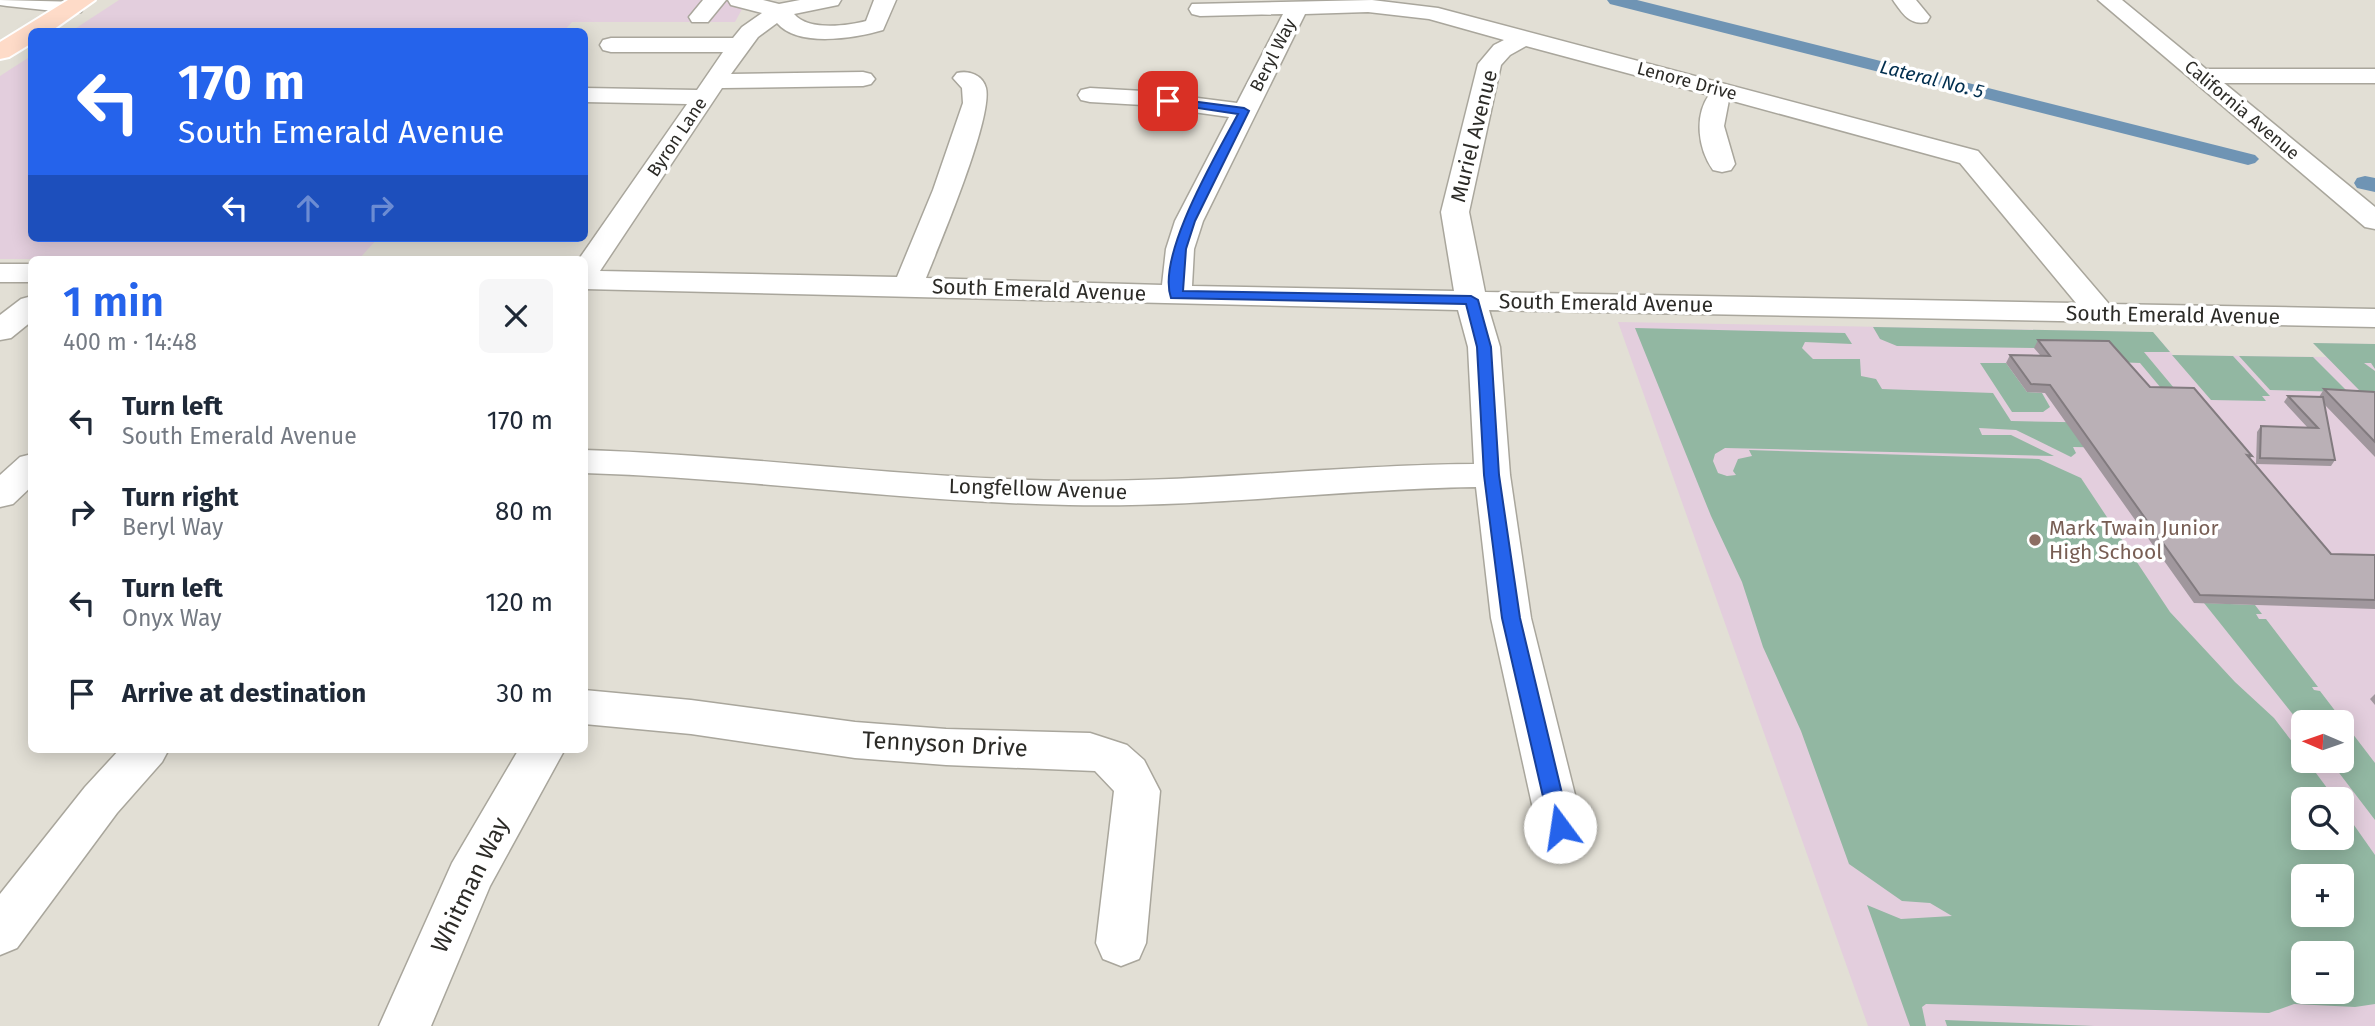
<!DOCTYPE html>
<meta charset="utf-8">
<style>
:root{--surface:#fff;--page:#f6f6f7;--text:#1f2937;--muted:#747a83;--accent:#2563eb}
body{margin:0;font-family:"Fira Sans",sans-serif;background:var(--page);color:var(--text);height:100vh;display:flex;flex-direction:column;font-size:26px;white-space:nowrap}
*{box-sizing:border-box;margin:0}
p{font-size:23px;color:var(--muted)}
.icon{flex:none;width:38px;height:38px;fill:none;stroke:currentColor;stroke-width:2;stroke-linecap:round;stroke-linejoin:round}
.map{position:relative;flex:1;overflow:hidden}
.sheet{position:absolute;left:28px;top:256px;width:560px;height:497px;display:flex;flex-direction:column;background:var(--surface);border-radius:10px;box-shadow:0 4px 18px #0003}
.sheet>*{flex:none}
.banner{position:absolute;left:28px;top:28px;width:560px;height:214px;border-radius:10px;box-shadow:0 4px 18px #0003;background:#2563eb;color:#fff;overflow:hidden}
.needle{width:46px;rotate:272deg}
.fabs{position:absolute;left:2291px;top:710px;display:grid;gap:14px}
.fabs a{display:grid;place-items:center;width:63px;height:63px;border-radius:10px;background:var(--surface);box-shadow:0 4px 18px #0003;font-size:35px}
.pin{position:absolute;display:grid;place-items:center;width:60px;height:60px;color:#fff;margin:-30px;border-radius:14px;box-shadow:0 4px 10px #0006}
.me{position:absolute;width:77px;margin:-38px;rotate:346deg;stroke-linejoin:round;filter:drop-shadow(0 0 5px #0008)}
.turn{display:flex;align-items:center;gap:24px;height:147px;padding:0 35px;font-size:32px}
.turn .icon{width:91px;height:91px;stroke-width:2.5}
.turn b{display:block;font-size:49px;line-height:60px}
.lanes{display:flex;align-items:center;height:66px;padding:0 35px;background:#0003;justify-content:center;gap:35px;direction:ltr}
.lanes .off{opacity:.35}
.round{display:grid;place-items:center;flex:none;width:74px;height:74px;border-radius:10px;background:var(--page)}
.head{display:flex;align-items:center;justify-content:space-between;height:119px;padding:0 35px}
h1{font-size:42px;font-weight:600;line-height:52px;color:var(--accent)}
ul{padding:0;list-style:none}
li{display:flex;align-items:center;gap:21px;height:91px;padding:0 35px}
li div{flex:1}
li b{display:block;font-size:26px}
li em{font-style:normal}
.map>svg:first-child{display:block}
.education{fill:#e3cedd;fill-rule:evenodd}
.green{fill:#92b7a2;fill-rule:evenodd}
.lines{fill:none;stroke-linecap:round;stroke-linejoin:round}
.canal{fill:#6f94b4;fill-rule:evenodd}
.minor-casing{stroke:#a9a69c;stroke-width:3}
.major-casing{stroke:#fff;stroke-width:4}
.minor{fill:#fff;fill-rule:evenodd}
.major{fill:#fedbc8;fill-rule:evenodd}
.wall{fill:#a0979d}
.building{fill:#bab0b6;stroke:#827b7f;stroke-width:2}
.route{fill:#2563eb;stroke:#184099;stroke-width:2}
.education-dot{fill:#8d6e63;stroke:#fff;stroke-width:2.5}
.labels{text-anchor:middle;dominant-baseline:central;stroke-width:7;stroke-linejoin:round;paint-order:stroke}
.far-street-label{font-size:18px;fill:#2c2b27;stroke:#fff}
.far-water-label{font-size:19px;font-style:italic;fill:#002e4e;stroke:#fff}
.street-label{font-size:21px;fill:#2c2b27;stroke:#fff}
.education-label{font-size:21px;fill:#785e54;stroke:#fff;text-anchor:start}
.near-street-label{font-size:24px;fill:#2c2b27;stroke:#fff}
</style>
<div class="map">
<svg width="2375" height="1026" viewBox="0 0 2375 1026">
<rect width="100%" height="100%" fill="#e2dfd5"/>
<g class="education">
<path d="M 119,0 L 747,0 L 735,22 L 572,22 L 563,32 L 70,32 Z"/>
<path d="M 31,56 L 32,238 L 378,238 L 359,259 L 0,259 L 0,76 Z"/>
<path d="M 1618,322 L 2153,332 L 2173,355 L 2326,357 L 2313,343 L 2375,344 L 2375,1026 L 1868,1026 ZM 2303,723 L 2342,723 L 2342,761 L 2303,761 ZM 2303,800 L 2342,800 L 2342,838 L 2303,838 ZM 2303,877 L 2342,877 L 2342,915 L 2303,915 ZM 2303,954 L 2342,954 L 2342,992 L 2303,992 Z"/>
</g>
<g class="green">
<path d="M 1873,327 L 2153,332 L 2170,352 L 2144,352 L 2179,394 L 2166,394 L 2140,363 L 2115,362 L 2034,348 L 1897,346 L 1880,339 Z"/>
<path d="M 1635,328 L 1845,333 L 1852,344 L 1805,342 L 1802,348 L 1813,359 L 1860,359 L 1861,376 L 1876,379 L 1882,389 L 1993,393 L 2011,421 L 2116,423 L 2135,448 L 2073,447 L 2076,453 L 2071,457 L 2016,430 L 1979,428 L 1982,435 L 2011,435 L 2054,456 L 1725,448 L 1715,454 L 1713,461 L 1718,473 L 1727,476 L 1736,475 L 1733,471 L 1738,459 L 1752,456 L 1749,450 L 2039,459 L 2081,478 L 2170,612 L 2235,682 L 2274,718 L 2303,756 L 2303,761 L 2307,761 L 2336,800 L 2303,800 L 2303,838 L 2342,838 L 2342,808 L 2375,855 L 2375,1004 L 2355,1007 L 2294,1004 L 2269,1013 L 1926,1004 L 1922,1007 L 1926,1026 L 1910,1026 L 1867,905 L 1901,919 L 1952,916 L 1930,903 L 1902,901 L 1849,864 L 1801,731 L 1763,647 L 1742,582 L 1711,516 ZM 2303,877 L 2342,877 L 2342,915 L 2303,915 ZM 2303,954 L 2342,954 L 2342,992 L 2303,992 Z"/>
<path d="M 2313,343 L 2375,344 L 2375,369 L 2371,363 L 2364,363 L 2375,371 L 2375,393 L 2364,393 L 2359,390 Z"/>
<path d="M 2172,355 L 2233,356 L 2270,396 L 2262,396 L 2266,401 L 2211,400 Z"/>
<path d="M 2239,356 L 2313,357 L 2348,392 L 2270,390 Z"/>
<path d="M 1980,363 L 2006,363 L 2027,392 L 2042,393 L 2050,407 L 2043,412 L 2012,412 Z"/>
<path d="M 2204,603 L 2255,605 L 2262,614 L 2256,614 L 2259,619 L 2266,619 L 2318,687 L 2312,687 L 2314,690 L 2320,691 L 2375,763 L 2375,820 L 2330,761 L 2342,761 L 2342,723 L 2303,723 L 2303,727 Z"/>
<path d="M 1945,1020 L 2094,1026 L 1947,1026 Z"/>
</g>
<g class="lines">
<g class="canal">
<path d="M 1607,0 L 1637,0 L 2255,155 L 2259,159 L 2255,163 L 2248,165 L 1610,4 Z"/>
<path d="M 2365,176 L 2375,178 L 2375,192 L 2357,188 L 2354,183 L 2357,178 Z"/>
</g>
<defs>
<g id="minor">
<path d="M 0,0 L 81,2 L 84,7 L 81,12 L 73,13 L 7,6 L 0,5 Z"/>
<path d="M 703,0 L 726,0 L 708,22 L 692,22 L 689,17 Z"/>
<path d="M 728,0 L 763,0 L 779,4 L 800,0 L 841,0 L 838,5 L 794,14 C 808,31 847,26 866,21 L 874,0 L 896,0 L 883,30 C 856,38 798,48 777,23 L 758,37 L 731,74 L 863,72 L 871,74 L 875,79 L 871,84 L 863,86 L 722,88 L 600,271 L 897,277 L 933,190 L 963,103 L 962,88 L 953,78 L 957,73 C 969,70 983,75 986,88 C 993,118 940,243 926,278 L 1162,285 L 1166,249 L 1175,221 L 1229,117 L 1143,105 L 1090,102 L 1081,100 L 1078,95 L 1081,90 L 1090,88 L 1143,91 L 1237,103 L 1283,14 L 1200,16 L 1192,14 L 1189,9 L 1192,4 L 1372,0 L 1438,8 L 1978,151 L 2109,304 L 2375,309 L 2375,327 L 1489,310 L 1500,347 L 1510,475 L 1531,618 L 1583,827 L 1576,841 L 1560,847 L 1544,841 L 1537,827 L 1491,618 L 1476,487 C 1340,489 1205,508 1069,505 C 907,502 746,478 584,473 L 584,450 C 747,455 909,479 1071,481 C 1206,482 1339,465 1474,464 L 1468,347 L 1458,310 L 584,289 L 584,259 L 579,259 L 687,104 L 584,102 L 584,88 L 697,90 L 723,52 L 611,52 L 603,50 L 600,45 L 603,40 L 611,38 L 733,38 L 742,27 L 762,13 L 731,5 ZM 1368,12 L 1429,19 L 1504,40 L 1494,45 L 1478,64 L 1441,212 L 1454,291 L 1192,286 L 1194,249 L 1203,221 L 1305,14 ZM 1526,46 L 1709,95 C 1694,116 1698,149 1713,170 L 1722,172 L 1731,170 L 1735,164 L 1724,126 L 1729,100 L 1960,163 L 2076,303 L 1485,292 L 1469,212 L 1501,65 L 1510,55 Z"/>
<path d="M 1893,0 L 1916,0 L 1930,17 L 1927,22 C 1910,26 1902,13 1893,0 Z"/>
<path d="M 2098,0 L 2122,0 L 2206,69 L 2375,69 L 2375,83 L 2224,83 L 2375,207 L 2375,229 L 2365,227 Z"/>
<rect x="0" y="264" width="32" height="18"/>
<path d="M 32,296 L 32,321 L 11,338 L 0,340 L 0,315 L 21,299 Z"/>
<path d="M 32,454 L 32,486 L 13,504 L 0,507 L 0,475 L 20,457 Z"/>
<path d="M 584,690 L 691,700 L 855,722 L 946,729 L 1090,733 L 1127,745 L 1144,760 L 1160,791 L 1146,943 L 1139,959 L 1121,966 L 1103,959 L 1096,943 L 1114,791 L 1095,771 L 946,765 L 855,758 L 691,734 L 584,724 Z"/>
<path d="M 120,749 L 169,749 L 162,762 L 117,813 L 17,948 L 0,955 L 0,894 L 85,787 Z"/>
<path d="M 519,749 L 565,749 L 490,886 L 431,1026 L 379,1026 L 452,863 Z"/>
</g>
<path id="major" d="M 68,0 L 95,0 L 50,32 L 32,32 L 32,43 L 9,57 L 0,59 L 0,42 Z"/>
</defs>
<use href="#minor" class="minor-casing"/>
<use href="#major" class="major-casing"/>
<use href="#minor" class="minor"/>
<use href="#major" class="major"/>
</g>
<g class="wall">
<path d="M 2038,340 L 2150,387 L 2252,456 L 2250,458 L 2331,554 L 2375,555 L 2375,609 L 2194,603 L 2045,393 L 2027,392 L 2006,363 L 2010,355 L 2040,355 L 2034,348 Z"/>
<path d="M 2324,389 L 2375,392 L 2375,457 L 2324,404 L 2335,460 L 2331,466 L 2256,464 L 2257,432 L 2261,426 L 2308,428 L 2284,402 L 2288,396 L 2319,397 Z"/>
<path d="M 2375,694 L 2375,705 L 2370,699 Z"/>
</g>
<g class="building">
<path d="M 2038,340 L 2109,341 L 2150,387 L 2194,388 L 2252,456 L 2247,455 L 2331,554 L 2375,555 L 2375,600 L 2200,595 L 2050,385 L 2031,384 L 2010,355 L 2050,356 Z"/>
<path d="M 2324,389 L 2375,392 L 2375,442 Z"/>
<path d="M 2288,396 L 2323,397 L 2335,460 L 2260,458 L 2261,426 L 2318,428 Z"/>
</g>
<path class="route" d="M 1168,98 L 1244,108 L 1249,111 L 1195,221 L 1186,249 L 1183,291 L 1471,296 L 1478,300 L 1491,347 L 1499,475 L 1520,618 L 1570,827 L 1567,833 L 1560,835 L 1553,833 L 1550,827 L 1502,618 L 1484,475 L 1477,347 L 1466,304 L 1171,298 C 1156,255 1217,154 1238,114 L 1164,103 L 1164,99 Z"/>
<circle class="education-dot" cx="2035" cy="540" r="7"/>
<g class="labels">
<g class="far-street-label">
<text transform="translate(1273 55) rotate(-63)">Beryl Way</text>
<text transform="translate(1687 81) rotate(15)">Lenore Drive</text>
<text transform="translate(2242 110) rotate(40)">California Avenue</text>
<text transform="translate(677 137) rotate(-56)">Byron Lane</text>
</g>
<g class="far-water-label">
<text transform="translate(1932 79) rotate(14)">Lateral No. 5</text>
</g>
<g class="street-label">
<text transform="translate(1474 136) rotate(-76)">Muriel Avenue</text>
<text transform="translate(1039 290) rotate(2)">South Emerald Avenue</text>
<text transform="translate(1606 303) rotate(1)">South Emerald Avenue</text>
<text transform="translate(2173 315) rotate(1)">South Emerald Avenue</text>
<text transform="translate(1038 489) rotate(2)">Longfellow Avenue</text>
</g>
<g class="education-label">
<text x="2049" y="528">Mark Twain Junior<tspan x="2049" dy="24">High School</tspan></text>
</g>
<g class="near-street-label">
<text transform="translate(945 744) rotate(3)">Tennyson Drive</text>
<text transform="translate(470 885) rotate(-64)">Whitman Way</text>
</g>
</g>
</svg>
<div class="fabs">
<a><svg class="needle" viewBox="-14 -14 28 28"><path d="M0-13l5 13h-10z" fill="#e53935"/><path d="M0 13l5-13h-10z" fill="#747a83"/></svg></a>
<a><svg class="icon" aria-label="search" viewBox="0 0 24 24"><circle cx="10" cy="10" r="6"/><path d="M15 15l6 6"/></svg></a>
<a>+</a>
<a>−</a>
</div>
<div class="pin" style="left:1168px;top:101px;background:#d93025"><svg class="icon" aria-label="arrive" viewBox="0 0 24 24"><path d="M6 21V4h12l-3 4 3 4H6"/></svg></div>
<svg class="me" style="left:1560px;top:827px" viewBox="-20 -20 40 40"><circle r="19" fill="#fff"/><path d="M0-13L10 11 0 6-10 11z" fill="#2563eb"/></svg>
<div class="banner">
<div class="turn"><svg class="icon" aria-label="left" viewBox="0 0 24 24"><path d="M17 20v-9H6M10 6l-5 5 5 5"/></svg><div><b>170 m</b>South Emerald Avenue</div></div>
<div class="lanes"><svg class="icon" aria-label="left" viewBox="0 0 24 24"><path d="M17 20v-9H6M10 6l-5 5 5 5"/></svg><svg class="icon off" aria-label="ahead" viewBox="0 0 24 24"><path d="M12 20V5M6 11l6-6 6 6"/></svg><svg class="icon off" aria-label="right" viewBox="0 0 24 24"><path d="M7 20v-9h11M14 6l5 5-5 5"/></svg></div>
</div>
<section class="sheet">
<div class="head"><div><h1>1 min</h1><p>400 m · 14:48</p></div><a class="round"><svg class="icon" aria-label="close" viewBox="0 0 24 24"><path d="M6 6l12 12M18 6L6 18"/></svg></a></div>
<ul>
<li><svg class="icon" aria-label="left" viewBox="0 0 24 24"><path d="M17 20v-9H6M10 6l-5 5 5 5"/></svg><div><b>Turn left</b><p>South Emerald Avenue</p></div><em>170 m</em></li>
<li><svg class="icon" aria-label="right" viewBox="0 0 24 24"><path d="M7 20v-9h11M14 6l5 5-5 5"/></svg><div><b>Turn right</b><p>Beryl Way</p></div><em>80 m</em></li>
<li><svg class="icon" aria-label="left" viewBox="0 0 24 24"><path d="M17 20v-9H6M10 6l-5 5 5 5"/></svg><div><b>Turn left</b><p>Onyx Way</p></div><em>120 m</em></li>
<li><svg class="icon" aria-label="arrive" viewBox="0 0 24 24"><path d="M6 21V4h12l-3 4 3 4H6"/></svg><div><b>Arrive at destination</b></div><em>30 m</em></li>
</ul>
</section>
</div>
